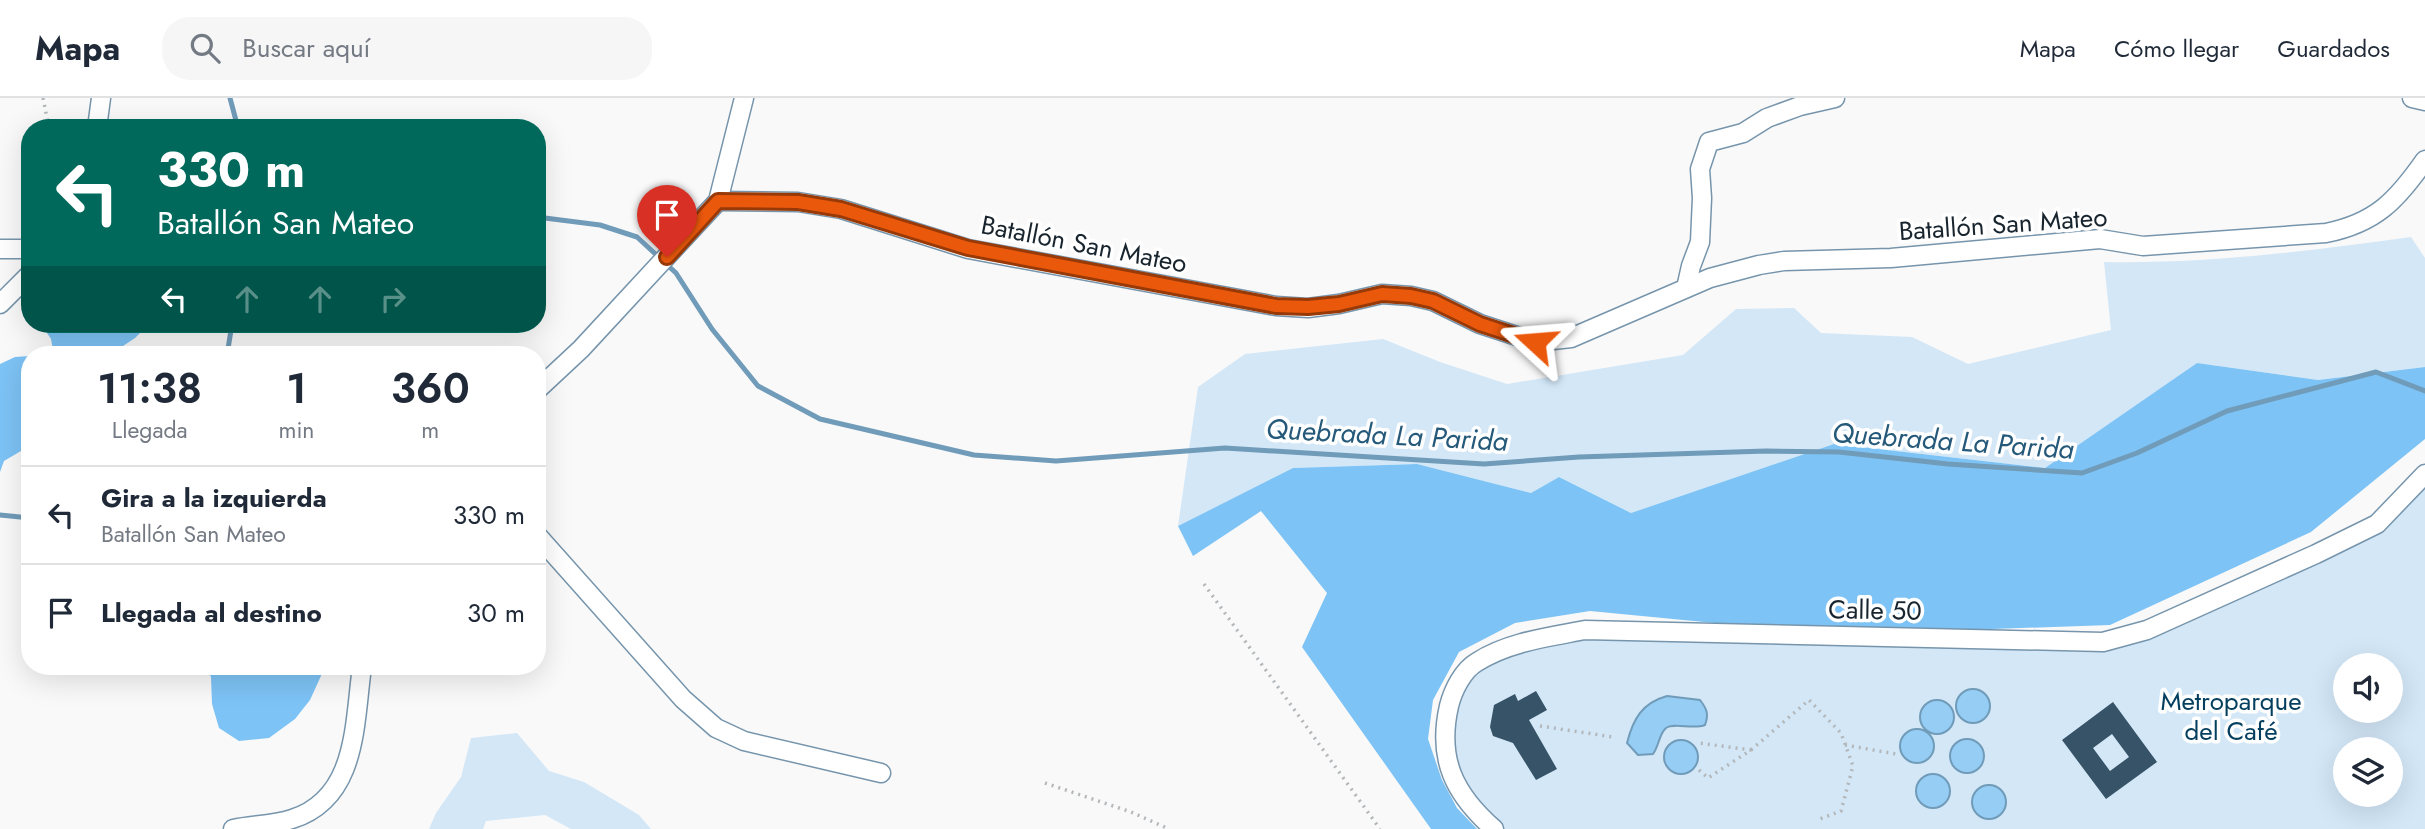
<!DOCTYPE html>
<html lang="es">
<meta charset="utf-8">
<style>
:root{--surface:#fff;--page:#f6f6f7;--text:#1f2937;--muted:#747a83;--line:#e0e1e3}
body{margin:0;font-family:Jost,sans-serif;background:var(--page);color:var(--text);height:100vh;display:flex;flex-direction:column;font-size:26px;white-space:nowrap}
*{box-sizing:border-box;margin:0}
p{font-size:23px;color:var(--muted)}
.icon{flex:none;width:38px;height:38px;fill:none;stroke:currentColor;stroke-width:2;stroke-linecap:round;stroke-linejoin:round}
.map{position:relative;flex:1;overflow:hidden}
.sheet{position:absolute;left:21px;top:248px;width:525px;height:329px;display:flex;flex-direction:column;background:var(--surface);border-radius:28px;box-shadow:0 7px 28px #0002}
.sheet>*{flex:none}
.guide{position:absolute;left:21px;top:21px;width:525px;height:214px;border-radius:28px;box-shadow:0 7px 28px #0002;background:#00695c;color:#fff;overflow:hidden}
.controls{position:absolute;left:2333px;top:555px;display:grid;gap:14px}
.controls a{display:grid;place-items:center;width:70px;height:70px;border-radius:50%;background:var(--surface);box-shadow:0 7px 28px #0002;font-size:35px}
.pin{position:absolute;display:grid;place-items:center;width:60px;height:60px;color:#fff;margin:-72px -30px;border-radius:50% 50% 50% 0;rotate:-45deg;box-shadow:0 0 7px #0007}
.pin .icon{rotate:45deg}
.me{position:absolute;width:77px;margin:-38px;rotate:289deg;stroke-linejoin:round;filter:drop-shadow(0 0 5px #0008)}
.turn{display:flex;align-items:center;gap:24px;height:147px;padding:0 21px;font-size:32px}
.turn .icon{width:91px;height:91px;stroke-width:2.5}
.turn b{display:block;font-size:49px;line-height:60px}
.lanes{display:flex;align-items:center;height:66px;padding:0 21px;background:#0003;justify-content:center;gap:35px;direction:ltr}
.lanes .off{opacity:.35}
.eta{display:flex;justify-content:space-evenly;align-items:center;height:119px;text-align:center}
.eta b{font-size:42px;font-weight:600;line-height:49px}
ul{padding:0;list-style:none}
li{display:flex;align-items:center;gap:21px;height:98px;padding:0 21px;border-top:2px solid var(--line)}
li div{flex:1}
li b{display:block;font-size:26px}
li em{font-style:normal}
header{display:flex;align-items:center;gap:42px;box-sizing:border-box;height:98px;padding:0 35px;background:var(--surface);border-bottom:2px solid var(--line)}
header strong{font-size:33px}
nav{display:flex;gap:38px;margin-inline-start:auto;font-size:24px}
.search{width:490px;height:63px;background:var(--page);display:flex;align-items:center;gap:18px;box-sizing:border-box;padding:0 24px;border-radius:28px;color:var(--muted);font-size:26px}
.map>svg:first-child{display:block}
.green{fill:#d3e7f7;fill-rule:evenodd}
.forest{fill:#7dc3f5}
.water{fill:#96cdf4;stroke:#709bb9;stroke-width:2}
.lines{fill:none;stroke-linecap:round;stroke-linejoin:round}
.stream{stroke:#709bb9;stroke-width:5}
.building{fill:#365367;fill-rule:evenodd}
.minor-casing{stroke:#7695ac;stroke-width:21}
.path{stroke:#b3b7ba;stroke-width:3.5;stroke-dasharray:2 5;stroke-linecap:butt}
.minor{stroke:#fff;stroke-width:18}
.route-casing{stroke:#983908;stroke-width:18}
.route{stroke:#ea580c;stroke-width:12}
.labels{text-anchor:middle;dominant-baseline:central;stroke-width:7;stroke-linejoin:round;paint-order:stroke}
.street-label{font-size:26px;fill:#19252e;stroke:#fff}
.park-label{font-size:26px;fill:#043f5f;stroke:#fff}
.water-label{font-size:28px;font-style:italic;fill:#25597a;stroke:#fff}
</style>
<header>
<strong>Mapa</strong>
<div class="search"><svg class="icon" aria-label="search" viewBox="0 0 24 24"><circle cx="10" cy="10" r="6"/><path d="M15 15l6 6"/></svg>Buscar aquí</div>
<nav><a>Mapa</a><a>Cómo llegar</a><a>Guardados</a></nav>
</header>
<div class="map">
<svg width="2425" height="731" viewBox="0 0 2425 731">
<rect width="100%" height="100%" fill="#f9f9f9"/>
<g class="green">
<path d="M 2411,139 L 2425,160 L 2425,269 L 2318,282 L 2197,265 L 2105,330 L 2045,370 L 1834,346 L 1631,415 L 1559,379 L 1531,395 L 1417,366 L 1293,370 L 1178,428 L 1198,289 L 1245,256 L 1383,241 L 1440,264 L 1507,286 L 1683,257 L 1736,211 L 1794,210 L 1821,235 L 1912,239 L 1968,266 L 2111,232 L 2104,164 C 2207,166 2310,153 2411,139 Z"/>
<path d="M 2425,388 L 2425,731 L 1494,731 L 1458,691 L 1444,638 L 1475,564 L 1585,532 L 2103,544 L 2316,456 ZM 2345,567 L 2390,567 L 2390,612 L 2345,612 ZM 2345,651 L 2390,651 L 2390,696 L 2345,696 Z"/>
<path d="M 517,635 L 549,673 L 584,684 L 639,717 L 651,731 L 571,731 L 545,717 L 486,723 L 483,731 L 429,731 L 436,715 L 461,679 L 471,640 Z"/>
</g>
<g class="forest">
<path d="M 41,226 L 149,226 L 135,240 L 117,252 L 115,257 L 39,257 L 53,252 L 51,241 Z"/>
<path d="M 30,258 L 30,352 L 26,350 L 4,363 L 0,374 L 0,266 L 15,259 Z"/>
<path d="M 2197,265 L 2318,282 L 2425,269 L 2425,341 L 2311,434 L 2110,527 L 1965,532 L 1834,531 L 1725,526 L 1590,513 L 1515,525 L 1459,554 L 1433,602 L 1428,641 L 1442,682 L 1457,710 L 1477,731 L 1431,731 L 1302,549 L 1327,495 L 1261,413 L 1193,458 L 1178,428 L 1293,370 L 1417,366 L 1531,395 L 1559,379 L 1631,415 L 1834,346 L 2045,370 Z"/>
<path d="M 206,569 L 325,569 L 310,602 L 295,621 L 269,640 L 239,643 L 219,630 L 212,606 L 211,579 Z"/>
</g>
<g class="water">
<circle cx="1973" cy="608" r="17"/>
<path d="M 1667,598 L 1700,602 C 1707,611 1709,616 1705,627 C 1693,632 1674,624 1666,630 C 1659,636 1659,648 1653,656 L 1638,657 L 1627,645 C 1633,621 1642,605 1667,598 Z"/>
<circle cx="1937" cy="619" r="17"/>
<circle cx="1917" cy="648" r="17"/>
<circle cx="1967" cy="658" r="17"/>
<circle cx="1681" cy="659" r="17"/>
<circle cx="1933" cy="693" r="17"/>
<circle cx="1989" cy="704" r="17"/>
</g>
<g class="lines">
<g class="stream">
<path d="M 230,0 L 238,30"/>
<path d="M 537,119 L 600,127 L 637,139 L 676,175 L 712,231 L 758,288 L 820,321 L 974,357 L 1056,363 L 1225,350 L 1484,366 L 1579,359 L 1766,353 L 1839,354 L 1948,366 L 2082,375 L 2137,355 L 2227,313 L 2376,274 L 2425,293"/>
<path d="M 227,257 L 232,226"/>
<path d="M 0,417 L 30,420"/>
</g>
</g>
<g class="building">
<path d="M 1536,593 L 1547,612 L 1529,622 L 1557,671 L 1536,682 L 1513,645 L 1493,638 L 1490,629 L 1494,607 L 1515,596 L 1518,603 Z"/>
<path d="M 2113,604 L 2157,664 L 2106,701 L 2062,642 ZM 2112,636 L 2129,659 L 2110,673 L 2093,650 Z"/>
</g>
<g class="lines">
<defs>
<g id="minor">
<path d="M 2412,0 L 2425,3"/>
<path d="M 97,30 L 101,0"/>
<path d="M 718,103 L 798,104 L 841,111 L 968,151 L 1276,208 L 1308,210 L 1339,206 L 1382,196 L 1411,198 L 1433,203 L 1480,226 L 1535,244 L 1571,240 L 1710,180 L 1759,167 L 1784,163 L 1891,160 L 2100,141 L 2143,148 L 2326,135 C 2376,125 2397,102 2425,62"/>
<path d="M 0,151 L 30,151"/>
<path d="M 1686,190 L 1691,168 L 1700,144 L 1702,100 L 1700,71 L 1709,44 L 1743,35 L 1767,20 L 1800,8 L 1835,0"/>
<path d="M 0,206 L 30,176"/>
<path d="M 537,292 L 581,251 L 718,103 L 744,0"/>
<path d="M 537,437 L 683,601 L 716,630 L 744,643 L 881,675"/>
<path d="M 233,731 C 253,727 273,727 292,721 C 358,700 354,625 362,569"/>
<path d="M 1494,731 C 1454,696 1437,661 1449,608 C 1453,592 1463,572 1477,564 C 1508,544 1549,539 1585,532 L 2103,544 L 2147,532 L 2316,456 L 2377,426 L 2425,376"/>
</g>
</defs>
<use href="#minor" class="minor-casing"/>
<g class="path">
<path d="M 43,0 L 49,30"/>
<path d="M 1204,486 L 1380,731"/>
<path d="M 1540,628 L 1613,639"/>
<path d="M 1845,647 L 1896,656"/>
<path d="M 1751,652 L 1809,602 L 1841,635 L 1853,668 L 1841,713 L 1817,722"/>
<path d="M 1699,672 L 1708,680 L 1751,652 L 1699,645"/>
<path d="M 1045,685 L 1131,714 L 1169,731"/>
</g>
<use href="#minor" class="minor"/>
</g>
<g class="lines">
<defs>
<path id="route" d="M 667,159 L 718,103 L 798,104 L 841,111 L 968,150 L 1276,208 L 1308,209 L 1339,206 L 1382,196 L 1411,198 L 1433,203 L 1480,226 L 1535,244"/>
</defs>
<use href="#route" class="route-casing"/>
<use href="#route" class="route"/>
</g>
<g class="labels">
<g class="street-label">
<text transform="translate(2003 126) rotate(-4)">Batallón San Mateo</text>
<text transform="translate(1084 146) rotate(11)">Batallón San Mateo</text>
<text transform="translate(1875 512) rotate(1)">Calle 50</text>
</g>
<g class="park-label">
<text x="2231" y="603">Metroparque<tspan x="2231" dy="30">del Café</tspan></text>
</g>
<g class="water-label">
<text transform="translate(1387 337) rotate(3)">Quebrada La Parida</text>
<text transform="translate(1953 343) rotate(4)">Quebrada La Parida</text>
</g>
</g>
</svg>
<div class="controls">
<a><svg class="icon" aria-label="sound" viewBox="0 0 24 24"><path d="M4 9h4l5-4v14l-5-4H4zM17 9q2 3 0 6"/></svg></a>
<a><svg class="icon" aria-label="layers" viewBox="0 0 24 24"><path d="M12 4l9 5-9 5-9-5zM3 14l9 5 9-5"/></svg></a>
</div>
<div class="pin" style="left:667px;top:159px;background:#d93025"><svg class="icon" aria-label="arrive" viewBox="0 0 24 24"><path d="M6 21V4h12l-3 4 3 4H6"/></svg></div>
<svg class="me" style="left:1535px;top:244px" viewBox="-20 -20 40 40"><path d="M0-17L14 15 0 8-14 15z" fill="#ea580c" stroke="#fff" stroke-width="4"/></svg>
<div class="guide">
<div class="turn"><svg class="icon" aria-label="left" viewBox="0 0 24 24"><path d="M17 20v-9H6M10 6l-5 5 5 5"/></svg><div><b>330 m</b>Batallón San Mateo</div></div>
<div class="lanes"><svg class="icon" aria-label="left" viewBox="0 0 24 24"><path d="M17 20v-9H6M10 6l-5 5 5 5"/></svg><svg class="icon off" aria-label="ahead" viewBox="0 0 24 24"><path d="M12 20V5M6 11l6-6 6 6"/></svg><svg class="icon off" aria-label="ahead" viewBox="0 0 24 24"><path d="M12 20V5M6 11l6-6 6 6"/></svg><svg class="icon off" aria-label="right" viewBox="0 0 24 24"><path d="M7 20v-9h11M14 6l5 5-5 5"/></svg></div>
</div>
<section class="sheet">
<div class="eta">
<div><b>11:38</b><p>Llegada</p></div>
<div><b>1</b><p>min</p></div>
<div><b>360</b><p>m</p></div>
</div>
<ul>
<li><svg class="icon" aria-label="left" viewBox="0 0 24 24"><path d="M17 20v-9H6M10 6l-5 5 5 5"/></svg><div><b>Gira a la izquierda</b><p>Batallón San Mateo</p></div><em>330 m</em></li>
<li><svg class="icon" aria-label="arrive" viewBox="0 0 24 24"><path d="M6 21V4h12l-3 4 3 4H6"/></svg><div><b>Llegada al destino</b></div><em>30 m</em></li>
</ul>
</section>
</div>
